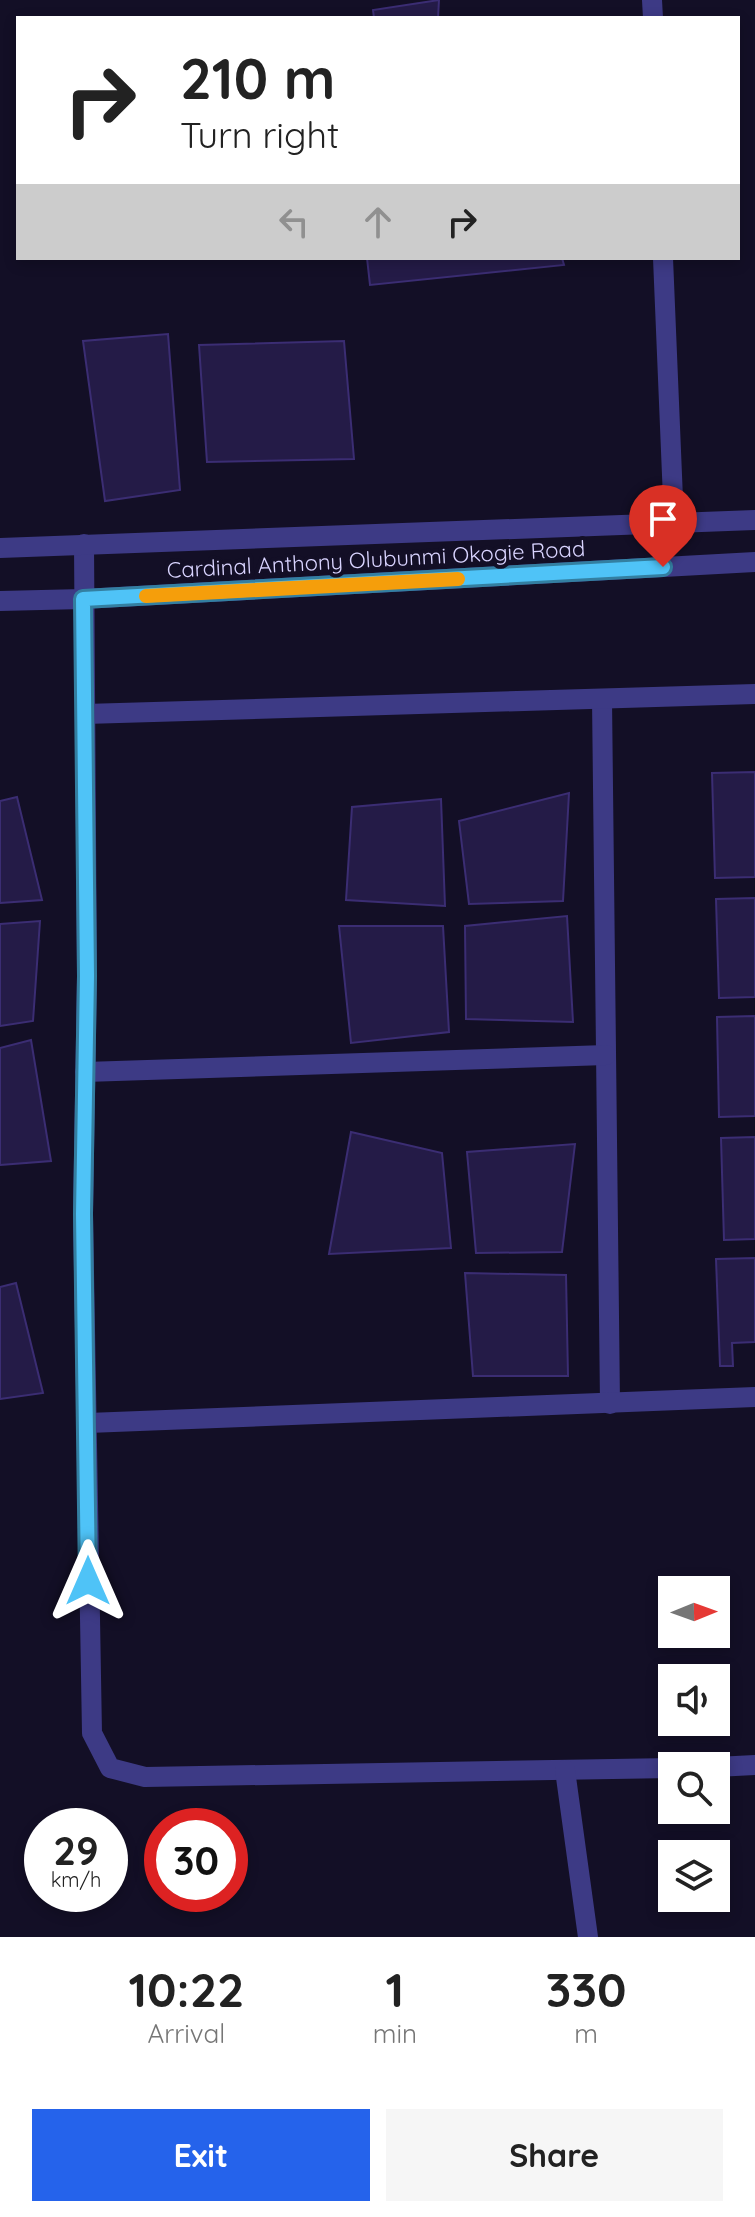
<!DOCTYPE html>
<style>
:root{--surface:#fff;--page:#f6f6f6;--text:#222;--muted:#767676;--accent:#2563eb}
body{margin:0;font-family:Quicksand,sans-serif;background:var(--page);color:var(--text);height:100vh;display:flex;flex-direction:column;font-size:30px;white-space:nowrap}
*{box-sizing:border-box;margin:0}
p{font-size:26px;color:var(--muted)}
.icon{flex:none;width:44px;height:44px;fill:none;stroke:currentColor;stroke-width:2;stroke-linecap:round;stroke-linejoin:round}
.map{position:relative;height:1937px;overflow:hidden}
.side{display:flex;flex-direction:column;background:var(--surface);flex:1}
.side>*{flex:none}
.top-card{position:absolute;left:16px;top:16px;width:724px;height:244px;border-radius:0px;box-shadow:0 4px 12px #0003;background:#fff;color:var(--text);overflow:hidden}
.needle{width:52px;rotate:89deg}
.buttons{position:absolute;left:658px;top:1576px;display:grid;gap:16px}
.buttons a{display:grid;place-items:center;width:72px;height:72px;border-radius:0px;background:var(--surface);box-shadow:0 4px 12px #0003;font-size:40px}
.speed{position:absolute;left:24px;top:1808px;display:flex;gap:16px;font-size:40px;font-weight:700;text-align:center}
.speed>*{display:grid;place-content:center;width:104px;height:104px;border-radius:50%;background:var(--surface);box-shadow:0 4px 12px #0003;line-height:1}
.speed small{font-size:20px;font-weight:400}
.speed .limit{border:12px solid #d22;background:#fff;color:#111}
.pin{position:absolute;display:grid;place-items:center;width:68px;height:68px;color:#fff;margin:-82px -34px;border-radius:50% 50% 50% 0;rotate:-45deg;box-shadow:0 0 8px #0007}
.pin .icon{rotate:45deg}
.me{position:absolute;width:88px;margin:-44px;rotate:0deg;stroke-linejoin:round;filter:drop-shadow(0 0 6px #0008)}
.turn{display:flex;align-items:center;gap:28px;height:168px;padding:0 32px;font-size:36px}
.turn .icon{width:104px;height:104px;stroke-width:2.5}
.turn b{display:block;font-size:56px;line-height:68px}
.lanes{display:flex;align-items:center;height:76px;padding:0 32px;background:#0003;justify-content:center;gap:40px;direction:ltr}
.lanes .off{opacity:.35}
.eta{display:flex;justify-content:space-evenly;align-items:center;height:136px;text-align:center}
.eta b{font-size:48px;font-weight:700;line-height:56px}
.action{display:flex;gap:16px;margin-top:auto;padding:16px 32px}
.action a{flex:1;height:92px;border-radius:0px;background:var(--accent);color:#fff;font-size:32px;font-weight:700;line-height:92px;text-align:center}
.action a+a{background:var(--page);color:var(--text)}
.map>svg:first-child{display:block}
.building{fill:#241b47;stroke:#3b2d73;stroke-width:2}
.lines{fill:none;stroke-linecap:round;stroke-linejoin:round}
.minor{stroke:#3d3a85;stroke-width:20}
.tertiary{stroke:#3d3a85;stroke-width:20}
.route-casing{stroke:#337fa1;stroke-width:20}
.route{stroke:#4fc3f7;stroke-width:14}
.slow{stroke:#f59e0b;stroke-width:14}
.labels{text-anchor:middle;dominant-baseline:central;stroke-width:8;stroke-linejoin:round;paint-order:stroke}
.street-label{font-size:22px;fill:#d9d4ff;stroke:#130f26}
</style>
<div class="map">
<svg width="755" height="1937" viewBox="0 0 755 1937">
<rect width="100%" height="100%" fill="#130f26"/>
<g class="building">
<path d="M 439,0 L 438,18 L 374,18 L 373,10 Z"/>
<path d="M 367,258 L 562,258 L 564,265 L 370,285 Z"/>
<path d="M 168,334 L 180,490 L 105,501 L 83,341 Z"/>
<path d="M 344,341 L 354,459 L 207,462 L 199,345 Z"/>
<path d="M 755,772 L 755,877 L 715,878 L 712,773 Z"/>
<path d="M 569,793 L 563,901 L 469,904 L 459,821 Z"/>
<path d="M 17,797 L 42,900 L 0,903 L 0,801 Z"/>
<path d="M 441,799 L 445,906 L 346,900 L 352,807 Z"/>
<path d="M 755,898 L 755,997 L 719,998 L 716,899 Z"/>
<path d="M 567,916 L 573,1022 L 466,1019 L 465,926 Z"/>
<path d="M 40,921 L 33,1021 L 0,1026 L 0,924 Z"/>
<path d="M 339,926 L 443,926 L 449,1032 L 351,1043 Z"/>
<path d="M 755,1016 L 755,1116 L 719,1117 L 717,1017 Z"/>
<path d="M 31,1040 L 51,1161 L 0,1165 L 0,1048 Z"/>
<path d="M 351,1132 L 442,1153 L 451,1248 L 329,1254 Z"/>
<path d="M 755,1137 L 755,1239 L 724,1240 L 721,1138 Z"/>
<path d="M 575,1144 L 562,1252 L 476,1253 L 467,1152 Z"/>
<path d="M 755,1258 L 755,1342 L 732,1343 L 733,1366 L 720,1366 L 716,1259 Z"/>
<path d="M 465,1273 L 566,1275 L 568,1376 L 473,1376 Z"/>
<path d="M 16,1283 L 43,1393 L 0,1399 L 0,1287 Z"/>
</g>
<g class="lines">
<g class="minor">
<path d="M 652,0 L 653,18"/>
<path d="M 663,258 L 674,523"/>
<path d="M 84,544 L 87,976 L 83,1214 L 92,1733 L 110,1768 L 145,1777 L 672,1768"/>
<path d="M 602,699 L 610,1404"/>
<path d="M 85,714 L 755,694"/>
<path d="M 85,1072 L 606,1055"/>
<path d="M 88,1423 L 755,1397"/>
<path d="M 716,1767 L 755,1765"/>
<path d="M 565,1770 L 588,1937"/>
</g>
<g class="tertiary">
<path d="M 0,548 L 755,520"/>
<path d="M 0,601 L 83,599 L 755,562"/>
</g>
</g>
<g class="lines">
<defs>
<path id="route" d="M 88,1581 L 83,1214 L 87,976 L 83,599 L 663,567"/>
</defs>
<use href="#route" class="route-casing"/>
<use href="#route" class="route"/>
<path class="slow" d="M 146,596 L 458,579"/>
</g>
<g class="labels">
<g class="street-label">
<text transform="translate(376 559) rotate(-3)">Cardinal Anthony Olubunmi Okogie Road</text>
</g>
</g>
</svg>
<div class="buttons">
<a><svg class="needle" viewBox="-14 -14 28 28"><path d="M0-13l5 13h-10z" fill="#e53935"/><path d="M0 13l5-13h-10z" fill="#767676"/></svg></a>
<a><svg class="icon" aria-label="sound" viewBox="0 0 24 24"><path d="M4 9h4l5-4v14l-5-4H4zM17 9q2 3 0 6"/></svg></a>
<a><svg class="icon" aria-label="search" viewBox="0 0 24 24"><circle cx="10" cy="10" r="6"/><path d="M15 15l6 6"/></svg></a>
<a><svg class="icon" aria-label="layers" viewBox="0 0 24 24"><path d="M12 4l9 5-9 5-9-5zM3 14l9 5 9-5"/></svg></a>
</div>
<div class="speed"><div>29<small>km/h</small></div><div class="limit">30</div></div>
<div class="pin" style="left:663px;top:567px;background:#d93025"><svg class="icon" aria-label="arrive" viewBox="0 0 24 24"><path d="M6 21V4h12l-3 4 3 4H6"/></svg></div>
<svg class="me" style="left:88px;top:1581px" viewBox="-20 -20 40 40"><path d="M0-17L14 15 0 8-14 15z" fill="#4fc3f7" stroke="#fff" stroke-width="4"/></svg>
<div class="top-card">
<div class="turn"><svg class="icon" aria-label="right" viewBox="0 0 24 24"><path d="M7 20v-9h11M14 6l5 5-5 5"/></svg><div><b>210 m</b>Turn right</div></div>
<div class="lanes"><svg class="icon off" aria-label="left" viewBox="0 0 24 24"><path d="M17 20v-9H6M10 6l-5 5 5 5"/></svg><svg class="icon off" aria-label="ahead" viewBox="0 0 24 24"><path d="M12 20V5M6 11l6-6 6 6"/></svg><svg class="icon" aria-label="right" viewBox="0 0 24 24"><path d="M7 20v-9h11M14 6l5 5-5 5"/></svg></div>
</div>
</div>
<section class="side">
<div class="eta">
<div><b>10:22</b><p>Arrival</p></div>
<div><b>1</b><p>min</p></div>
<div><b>330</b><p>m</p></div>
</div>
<div class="action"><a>Exit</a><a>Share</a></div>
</section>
